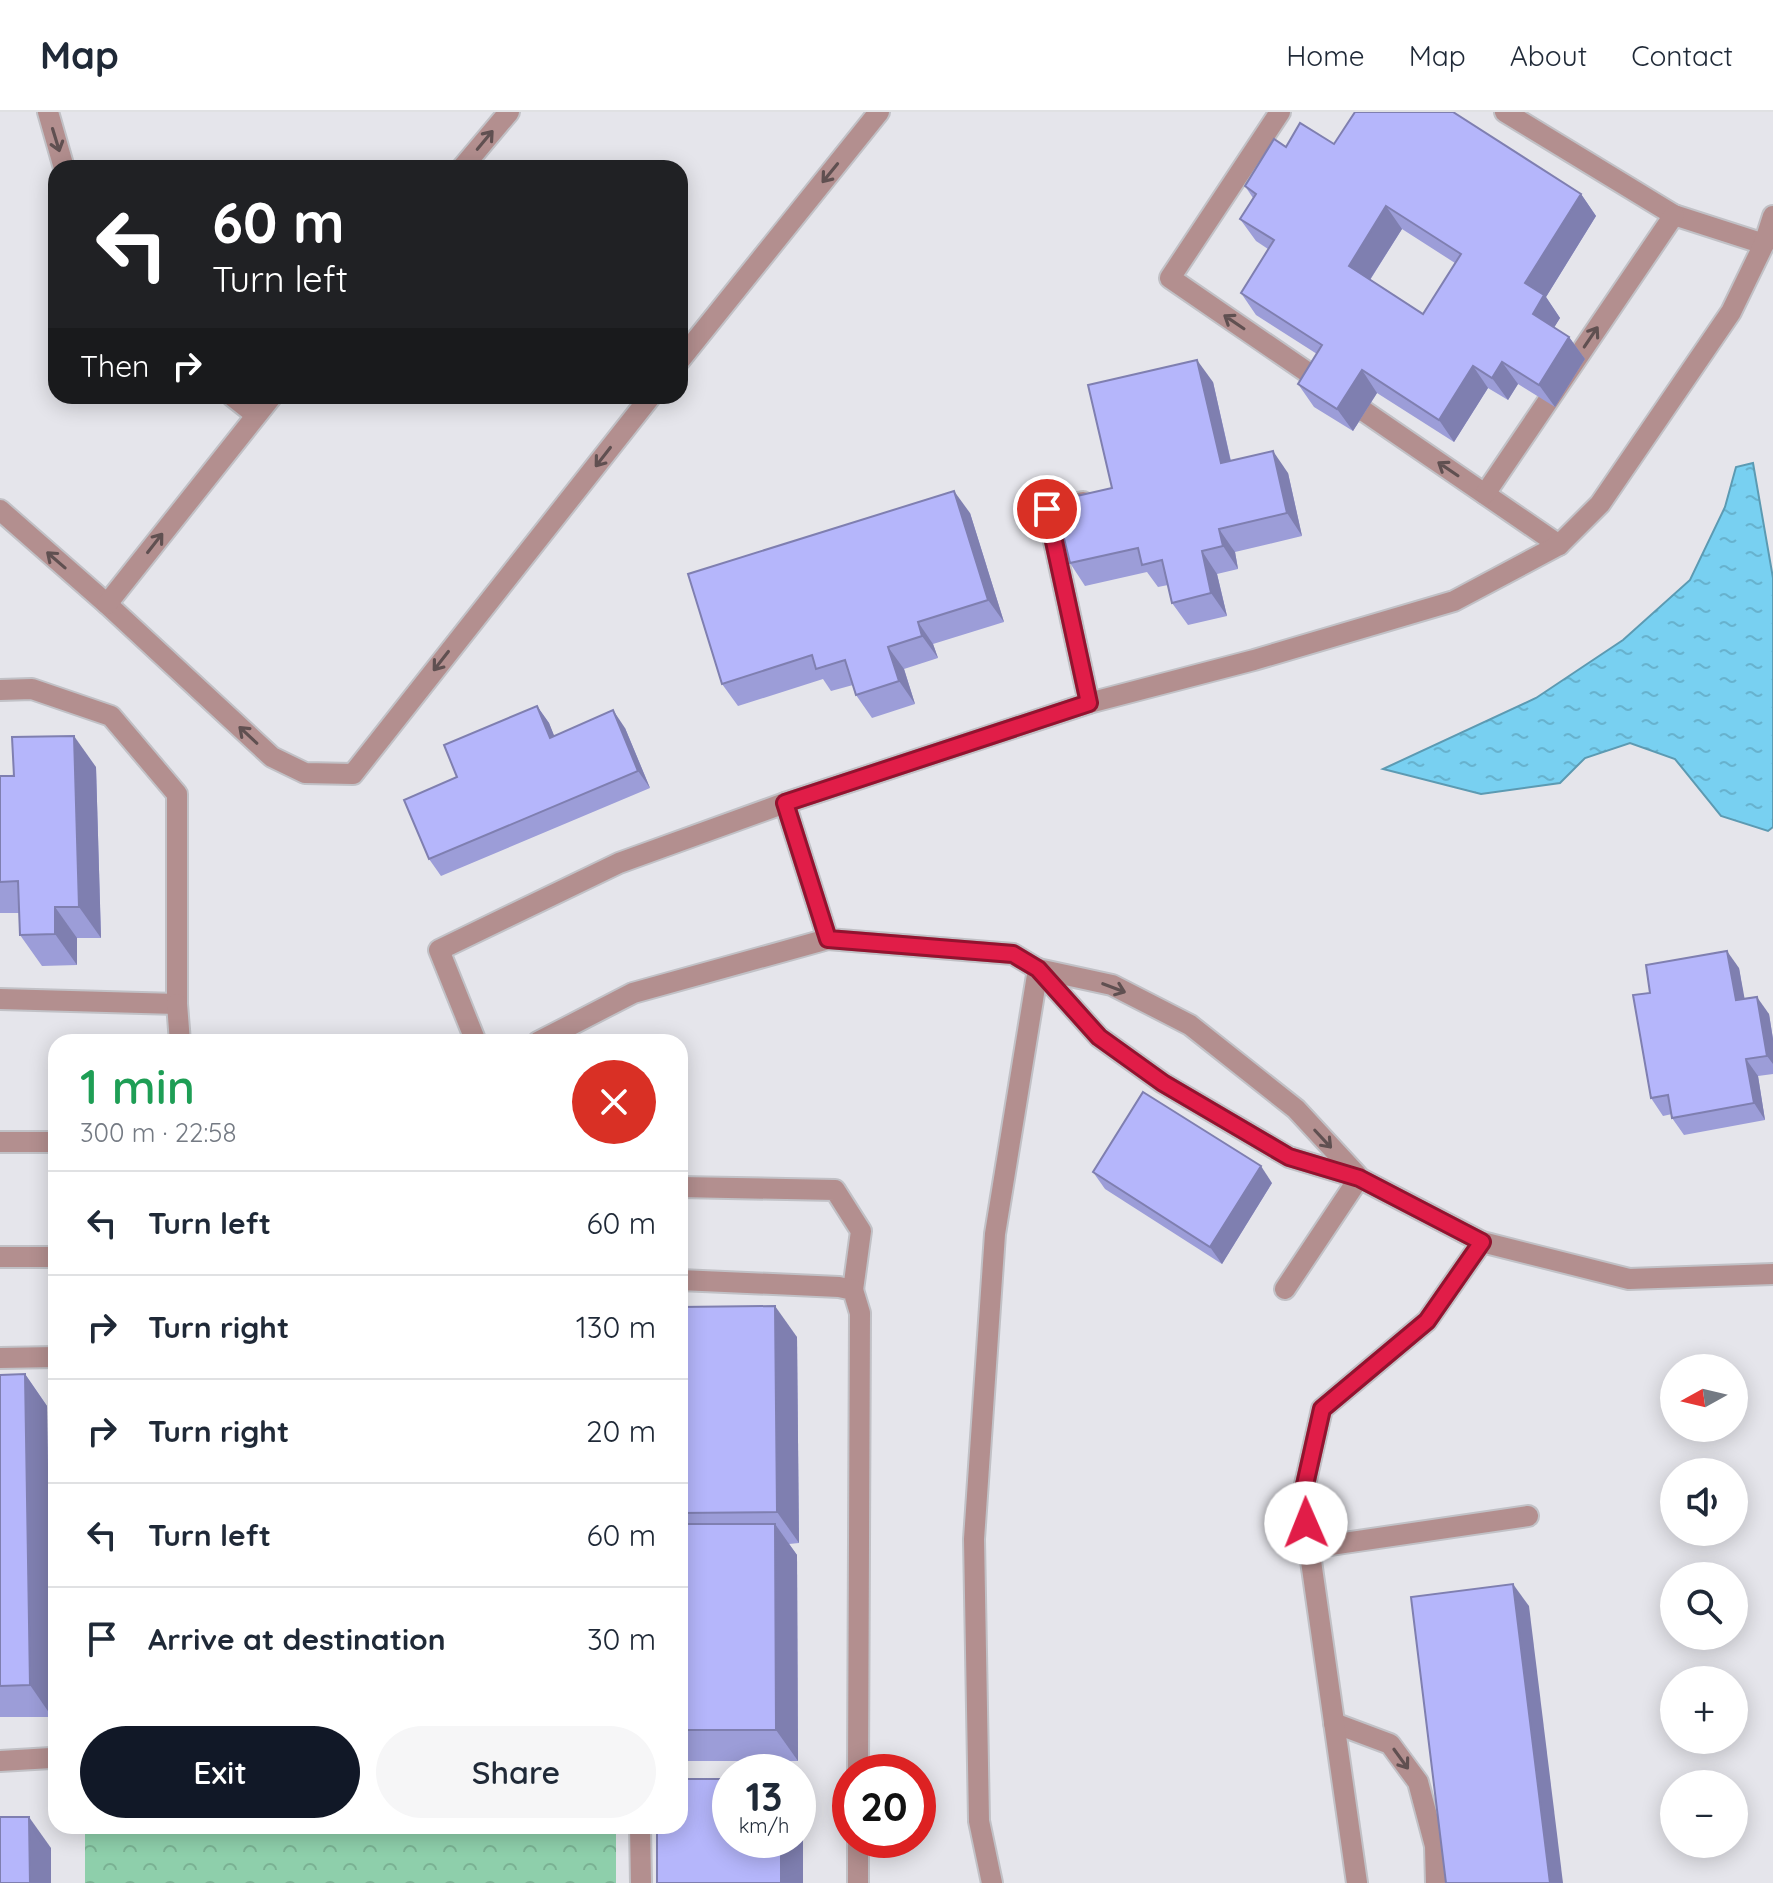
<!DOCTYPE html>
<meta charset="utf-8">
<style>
:root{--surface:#fff;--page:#f6f6f7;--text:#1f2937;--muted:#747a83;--line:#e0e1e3;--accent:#111827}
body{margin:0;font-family:Quicksand,sans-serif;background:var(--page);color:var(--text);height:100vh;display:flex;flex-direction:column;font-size:30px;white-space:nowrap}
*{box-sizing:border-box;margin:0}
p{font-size:26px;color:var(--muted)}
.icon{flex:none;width:44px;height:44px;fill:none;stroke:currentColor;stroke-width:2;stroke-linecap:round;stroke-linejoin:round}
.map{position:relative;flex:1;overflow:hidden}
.drawer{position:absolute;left:48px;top:922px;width:640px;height:800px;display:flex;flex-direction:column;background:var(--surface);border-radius:24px;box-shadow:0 4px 20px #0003}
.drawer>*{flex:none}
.guide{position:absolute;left:48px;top:48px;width:640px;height:244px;border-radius:24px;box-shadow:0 4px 20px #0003;background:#202124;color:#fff;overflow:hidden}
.needle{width:52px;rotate:262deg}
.fabs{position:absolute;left:1660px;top:1242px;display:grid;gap:16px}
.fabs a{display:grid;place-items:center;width:88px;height:88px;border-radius:50%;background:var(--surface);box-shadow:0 4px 20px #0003;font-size:40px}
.speed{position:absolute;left:712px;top:1642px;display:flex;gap:16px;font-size:40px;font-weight:700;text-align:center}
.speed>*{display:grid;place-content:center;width:104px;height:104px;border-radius:50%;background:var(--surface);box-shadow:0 4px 20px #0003;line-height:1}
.speed small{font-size:20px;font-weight:400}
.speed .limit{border:12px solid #d22;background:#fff;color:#111}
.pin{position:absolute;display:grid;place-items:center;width:68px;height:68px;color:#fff;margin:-34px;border:4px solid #fff;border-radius:50%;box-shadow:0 2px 8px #0007}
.me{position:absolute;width:88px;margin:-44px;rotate:359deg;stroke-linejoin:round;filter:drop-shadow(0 0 6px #0008)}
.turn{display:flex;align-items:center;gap:28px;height:168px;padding:0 32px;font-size:36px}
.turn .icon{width:104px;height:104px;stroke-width:2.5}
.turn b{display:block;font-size:56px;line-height:68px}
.then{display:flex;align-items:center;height:76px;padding:0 32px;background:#0003;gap:16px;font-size:30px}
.round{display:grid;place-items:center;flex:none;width:84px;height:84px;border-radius:42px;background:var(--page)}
.overview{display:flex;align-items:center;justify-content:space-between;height:136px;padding:0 32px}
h1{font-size:48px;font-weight:600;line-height:60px;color:#1e9e55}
.action{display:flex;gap:16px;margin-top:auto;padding:16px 32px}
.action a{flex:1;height:92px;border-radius:48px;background:var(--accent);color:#fff;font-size:32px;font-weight:600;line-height:92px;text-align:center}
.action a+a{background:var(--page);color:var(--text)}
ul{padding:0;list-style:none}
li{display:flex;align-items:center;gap:24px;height:104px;padding:0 32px;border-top:2px solid var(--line)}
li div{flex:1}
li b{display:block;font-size:30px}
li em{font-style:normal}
header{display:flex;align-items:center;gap:48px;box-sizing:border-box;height:112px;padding:0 40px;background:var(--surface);border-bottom:2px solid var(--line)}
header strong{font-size:38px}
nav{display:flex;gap:44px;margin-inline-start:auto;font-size:28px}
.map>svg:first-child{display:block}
.park{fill:url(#park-crowns)}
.water{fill:url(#water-ripples);stroke:#5c9ab2;stroke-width:2}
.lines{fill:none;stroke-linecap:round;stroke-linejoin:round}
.lane-casing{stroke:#c1c1c6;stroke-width:24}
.street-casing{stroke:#c1c1c6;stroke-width:24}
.lane{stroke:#b38f8f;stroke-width:20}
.street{stroke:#b38f8f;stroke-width:20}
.wall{fill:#9c9dd8;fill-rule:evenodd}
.shaded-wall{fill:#7f7fb0}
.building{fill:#b5b6fb;stroke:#7f7fb0;stroke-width:2;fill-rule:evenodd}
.oneway{stroke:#605051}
.route-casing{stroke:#92132f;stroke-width:20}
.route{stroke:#e11d48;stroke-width:14}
</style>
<header>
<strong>Map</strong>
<nav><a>Home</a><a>Map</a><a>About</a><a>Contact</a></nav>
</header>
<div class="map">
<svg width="1773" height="1771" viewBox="0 0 1773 1771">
<defs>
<pattern id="park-crowns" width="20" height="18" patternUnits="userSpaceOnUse" patternTransform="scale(2)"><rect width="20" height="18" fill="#8ecfab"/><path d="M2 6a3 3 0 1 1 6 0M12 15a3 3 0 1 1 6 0" fill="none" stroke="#7ab193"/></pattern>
<pattern id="water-ripples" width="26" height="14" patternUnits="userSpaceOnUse" patternTransform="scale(2)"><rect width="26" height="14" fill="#78d0f1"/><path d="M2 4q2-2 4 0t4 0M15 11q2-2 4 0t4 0" fill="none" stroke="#67b2ce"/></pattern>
</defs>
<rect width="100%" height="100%" fill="#e5e5eb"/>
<rect class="park" x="85" y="1714" width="531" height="57"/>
<path class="water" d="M 1753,351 L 1773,466 L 1773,715 L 1768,719 L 1721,704 L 1675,647 L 1630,631 L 1585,646 L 1560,671 L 1481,682 L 1383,657 L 1536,586 L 1623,528 L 1690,468 L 1725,395 L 1736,355 Z"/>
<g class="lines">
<defs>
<g id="lane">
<path d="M 48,0 L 64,56"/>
<path d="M 1280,0 L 1170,166 L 1559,433"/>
<path d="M 1505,0 L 1674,103 L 1764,132"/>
<path d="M 462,56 L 509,0"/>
<path d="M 680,248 L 879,0"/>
<path d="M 232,284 L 256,303"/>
<path d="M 1485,382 L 1674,103"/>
<path d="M 1083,390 L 1047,397 L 1089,591"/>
<path d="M 0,398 L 107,492 L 272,645 L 305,661 L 353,662 L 651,284"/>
<path d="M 107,492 L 272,284"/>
<path d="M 0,578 L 32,577 L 111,604 L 177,682 L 177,892 L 0,887"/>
<path d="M 785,691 L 828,827"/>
<path d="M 1038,857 L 1112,873 L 1190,913 L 1296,997 L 1357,1063"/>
<path d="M 177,892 L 180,930"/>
<path d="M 476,930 L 439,838 L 619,751 L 785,691 L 1089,591 L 1254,548 L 1454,489 L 1559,433 L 1600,392 L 1731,200 L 1764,132 L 1773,104"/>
<path d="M 538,930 L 633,881 L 828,827 L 1013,842 L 1038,857 L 1099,925 L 1163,971 L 1289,1045 L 1359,1066 L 1482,1130 L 1629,1167 L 1773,1162"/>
<path d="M 0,1030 L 56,1030"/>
<path d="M 680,1075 L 835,1078 L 861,1119 L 853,1178"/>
<path d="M 1285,1177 L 1359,1066"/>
<path d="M 0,1246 L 56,1245"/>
<path d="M 1310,1436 L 1528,1404"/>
<path d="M 1334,1611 L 1390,1632 L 1418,1670 L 1435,1734 L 1436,1771"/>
<path d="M 992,1771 L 979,1709 L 974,1427 L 995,1122 L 1038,857"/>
<path d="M 1357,1771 L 1302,1386 L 1322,1297 L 1427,1209 L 1482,1130"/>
</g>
<g id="street">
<path d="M 0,1145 L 56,1145"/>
<path d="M 680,1168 L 839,1175 L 853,1178 L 860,1201 L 858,1660"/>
<path d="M 0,1649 L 51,1646"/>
<path d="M 640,1714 L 641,1771"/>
<path d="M 858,1771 L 858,1728"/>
</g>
</defs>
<use href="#lane" class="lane-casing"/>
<use href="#street" class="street-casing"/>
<use href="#lane" class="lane"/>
<use href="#street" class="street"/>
</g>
<g class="wall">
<path d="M 1334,32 L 1581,82 L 1596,104 L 1546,185 L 1560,206 L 1554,215 L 1569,225 L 1585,247 L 1555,295 L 1518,272 L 1508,288 L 1488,276 L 1454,330 L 1377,281 L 1353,319 L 1314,295 L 1298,272 L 1317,242 L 1256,203 L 1241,181 L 1268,137 L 1256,129 L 1240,107 L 1253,86 L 1245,74 L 1286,35 ZM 1402,117 L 1455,151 L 1423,202 L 1370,168 Z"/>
<path d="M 1213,270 L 1231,349 L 1288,361 L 1302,424 L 1235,440 L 1238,457 L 1217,462 L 1227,504 L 1188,513 L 1172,491 L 1168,473 L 1158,475 L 1147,460 L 1085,474 L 1070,451 L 1112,376 Z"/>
<path d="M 970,401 L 1004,510 L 933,532 L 938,546 L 904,557 L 915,592 L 872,606 L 856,583 L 853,573 L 831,579 L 823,567 L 738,594 L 722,572 Z"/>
<path d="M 537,594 L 549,611 L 554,624 L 625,616 L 650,676 L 441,764 L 429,747 L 457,665 Z"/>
<path d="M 96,655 L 101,826 L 77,826 L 77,853 L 42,854 L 20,823 L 19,801 L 0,801 L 0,664 Z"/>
<path d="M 1739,856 L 1744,887 L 1769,902 L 1773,927 L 1773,962 L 1758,964 L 1765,1008 L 1684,1023 L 1672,1006 L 1672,1002 L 1663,1004 L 1651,986 L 1650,881 Z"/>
<path d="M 1093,1060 L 1272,1071 L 1222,1152 L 1105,1077 Z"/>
<path d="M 680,1195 L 797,1225 L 799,1431 L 789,1432 L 797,1443 L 798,1649 L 680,1649 Z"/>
<path d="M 25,1262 L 47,1294 L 52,1605 L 0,1605 L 0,1263 Z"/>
</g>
<g class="shaded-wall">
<path d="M 1581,82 L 1596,104 L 1546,185 L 1560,206 L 1549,224 L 1533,202 L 1525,171 Z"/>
<path d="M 1386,94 L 1402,117 L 1364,177 L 1349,154 Z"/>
<path d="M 1569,225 L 1585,247 L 1555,295 L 1539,273 Z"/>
<path d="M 1197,248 L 1213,270 L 1236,373 L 1221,351 Z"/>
<path d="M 1502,250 L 1518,272 L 1508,288 L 1492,266 Z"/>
<path d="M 1473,254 L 1488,276 L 1454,330 L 1439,308 Z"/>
<path d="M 1362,258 L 1377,281 L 1353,319 L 1337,297 Z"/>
<path d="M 1273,339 L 1288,361 L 1302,424 L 1287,401 Z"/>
<path d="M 954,379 L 970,401 L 1004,510 L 988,488 Z"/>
<path d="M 1219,417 L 1235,440 L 1238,457 L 1223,434 Z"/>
<path d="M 1202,439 L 1217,462 L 1227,504 L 1211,481 Z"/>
<path d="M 918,510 L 933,532 L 938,546 L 922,524 Z"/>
<path d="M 888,535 L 904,557 L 915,592 L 899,569 Z"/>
<path d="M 537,594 L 549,611 L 562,643 L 550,626 Z"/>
<path d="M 613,598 L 625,616 L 650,676 L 638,659 Z"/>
<path d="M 74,624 L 96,655 L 101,826 L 79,795 Z"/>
<path d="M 55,795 L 77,826 L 77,853 L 55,822 Z"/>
<path d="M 1727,839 L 1739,856 L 1748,905 L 1736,888 Z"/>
<path d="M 1757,885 L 1769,902 L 1773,927 L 1773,952 L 1767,944 Z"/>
<path d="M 1746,947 L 1758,964 L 1765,1008 L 1754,991 Z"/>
<path d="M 1261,1054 L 1272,1071 L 1222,1152 L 1210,1135 Z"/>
<path d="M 775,1194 L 797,1225 L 799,1431 L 777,1400 Z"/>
<path d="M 25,1262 L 47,1294 L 52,1605 L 30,1573 Z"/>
<path d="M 775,1412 L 797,1443 L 798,1649 L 776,1618 Z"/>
<path d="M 1513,1472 L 1529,1494 L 1563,1771 L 1550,1771 Z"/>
<path d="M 798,1692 L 803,1699 L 803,1771 L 781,1771 L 781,1728 L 798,1728 Z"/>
<path d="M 29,1705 L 51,1736 L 51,1771 L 30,1771 Z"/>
</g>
<g class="building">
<path d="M 1355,0 L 1453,0 L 1581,82 L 1525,171 L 1544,183 L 1533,202 L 1569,225 L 1539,273 L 1502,250 L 1492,266 L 1473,254 L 1439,308 L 1362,258 L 1337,297 L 1298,272 L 1322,233 L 1241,181 L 1274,128 L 1240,107 L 1256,82 L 1245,74 L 1274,27 L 1286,35 L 1300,11 L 1334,32 ZM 1386,94 L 1461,142 L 1423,202 L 1349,154 Z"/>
<path d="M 1197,248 L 1221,351 L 1273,339 L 1287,401 L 1219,417 L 1223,434 L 1202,439 L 1211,481 L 1172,491 L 1162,448 L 1142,453 L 1138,436 L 1070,451 L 1055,389 L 1112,376 L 1088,273 Z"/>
<path d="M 954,379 L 988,488 L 918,510 L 922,524 L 888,535 L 899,569 L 856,583 L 845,548 L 816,557 L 812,543 L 722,572 L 688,462 Z"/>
<path d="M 537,594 L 550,626 L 613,598 L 638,659 L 429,747 L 404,688 L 457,665 L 444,633 Z"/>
<path d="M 74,624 L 79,795 L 55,795 L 55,822 L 20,823 L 18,769 L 0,770 L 0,664 L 14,664 L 12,625 Z"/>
<path d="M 1727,839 L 1736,888 L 1757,885 L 1767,944 L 1746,947 L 1754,991 L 1672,1006 L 1668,983 L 1651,986 L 1633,883 L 1650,881 L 1646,853 Z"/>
<path d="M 1143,980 L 1261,1054 L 1210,1135 L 1093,1060 Z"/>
<path d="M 775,1194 L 777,1400 L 680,1401 L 680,1195 Z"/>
<path d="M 25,1262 L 30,1573 L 0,1574 L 0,1263 Z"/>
<path d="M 680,1412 L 775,1412 L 776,1618 L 680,1618 Z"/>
<path d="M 1513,1472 L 1550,1771 L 1446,1771 L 1411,1485 Z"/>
<path d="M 680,1667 L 730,1667 L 730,1728 L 781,1728 L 781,1771 L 657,1771 L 657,1714 L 680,1714 Z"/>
<path d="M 0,1705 L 29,1705 L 30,1771 L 0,1771 Z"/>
</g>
<defs><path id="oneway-shaft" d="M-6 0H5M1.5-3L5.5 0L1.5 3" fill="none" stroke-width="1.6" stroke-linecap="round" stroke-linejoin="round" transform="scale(2)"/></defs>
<g class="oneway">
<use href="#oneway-shaft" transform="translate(56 28) rotate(73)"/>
<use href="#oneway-shaft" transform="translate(485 28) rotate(-50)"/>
<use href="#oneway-shaft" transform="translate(830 61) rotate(129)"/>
<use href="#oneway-shaft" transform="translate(1234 210) rotate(-146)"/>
<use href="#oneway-shaft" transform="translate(1591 225) rotate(-56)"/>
<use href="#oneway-shaft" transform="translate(603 345) rotate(128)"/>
<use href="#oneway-shaft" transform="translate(1448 357) rotate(-146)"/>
<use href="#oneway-shaft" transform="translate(155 431) rotate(-52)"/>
<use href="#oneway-shaft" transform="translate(56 448) rotate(-139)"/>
<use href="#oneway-shaft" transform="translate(441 549) rotate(128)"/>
<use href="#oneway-shaft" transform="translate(248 623) rotate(-137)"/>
<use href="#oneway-shaft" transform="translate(1114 876) rotate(21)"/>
<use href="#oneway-shaft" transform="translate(1323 1027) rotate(47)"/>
<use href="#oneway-shaft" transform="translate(1401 1647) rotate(54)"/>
</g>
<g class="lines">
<defs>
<path id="route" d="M 1047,397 L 1089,591 L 785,691 L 828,827 L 1013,842 L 1038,857 L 1099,925 L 1163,971 L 1289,1045 L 1359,1066 L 1482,1130 L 1427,1209 L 1322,1297 L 1302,1386 L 1306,1411"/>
</defs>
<use href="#route" class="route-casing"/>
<use href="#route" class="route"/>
</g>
</svg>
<div class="fabs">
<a><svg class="needle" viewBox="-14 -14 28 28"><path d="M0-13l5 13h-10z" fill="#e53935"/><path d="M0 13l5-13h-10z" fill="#747a83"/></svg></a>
<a><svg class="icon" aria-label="sound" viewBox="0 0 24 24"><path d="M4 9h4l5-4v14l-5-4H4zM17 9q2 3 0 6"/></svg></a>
<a><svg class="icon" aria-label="search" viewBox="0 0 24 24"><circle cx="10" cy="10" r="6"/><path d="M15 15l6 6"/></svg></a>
<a>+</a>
<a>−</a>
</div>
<div class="speed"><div>13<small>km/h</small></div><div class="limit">20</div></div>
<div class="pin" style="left:1047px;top:397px;background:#d93025"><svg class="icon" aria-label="arrive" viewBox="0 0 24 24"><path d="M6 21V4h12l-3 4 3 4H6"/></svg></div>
<svg class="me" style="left:1306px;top:1411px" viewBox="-20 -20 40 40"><circle r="19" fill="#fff"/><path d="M0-13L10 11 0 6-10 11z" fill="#e11d48"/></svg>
<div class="guide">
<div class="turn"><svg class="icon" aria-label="left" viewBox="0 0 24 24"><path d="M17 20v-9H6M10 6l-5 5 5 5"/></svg><div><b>60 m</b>Turn left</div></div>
<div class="then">Then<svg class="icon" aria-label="right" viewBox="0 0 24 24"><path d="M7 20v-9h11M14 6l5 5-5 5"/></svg></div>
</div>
<section class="drawer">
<div class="overview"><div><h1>1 min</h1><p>300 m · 22:58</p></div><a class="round" style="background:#d93025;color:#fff"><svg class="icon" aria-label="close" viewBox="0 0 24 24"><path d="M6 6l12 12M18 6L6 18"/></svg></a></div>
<ul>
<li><svg class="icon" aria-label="left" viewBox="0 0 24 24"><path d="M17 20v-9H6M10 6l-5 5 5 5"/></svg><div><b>Turn left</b></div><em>60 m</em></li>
<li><svg class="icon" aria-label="right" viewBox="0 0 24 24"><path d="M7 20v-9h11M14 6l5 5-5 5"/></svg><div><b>Turn right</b></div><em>130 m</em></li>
<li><svg class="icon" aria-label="right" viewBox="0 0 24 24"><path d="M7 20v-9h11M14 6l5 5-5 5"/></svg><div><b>Turn right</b></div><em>20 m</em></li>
<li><svg class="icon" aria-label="left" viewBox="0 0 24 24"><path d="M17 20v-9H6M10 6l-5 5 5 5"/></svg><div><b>Turn left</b></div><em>60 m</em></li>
<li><svg class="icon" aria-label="arrive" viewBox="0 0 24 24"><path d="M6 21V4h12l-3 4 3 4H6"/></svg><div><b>Arrive at destination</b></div><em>30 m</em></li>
</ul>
<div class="action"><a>Exit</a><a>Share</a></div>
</section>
</div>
